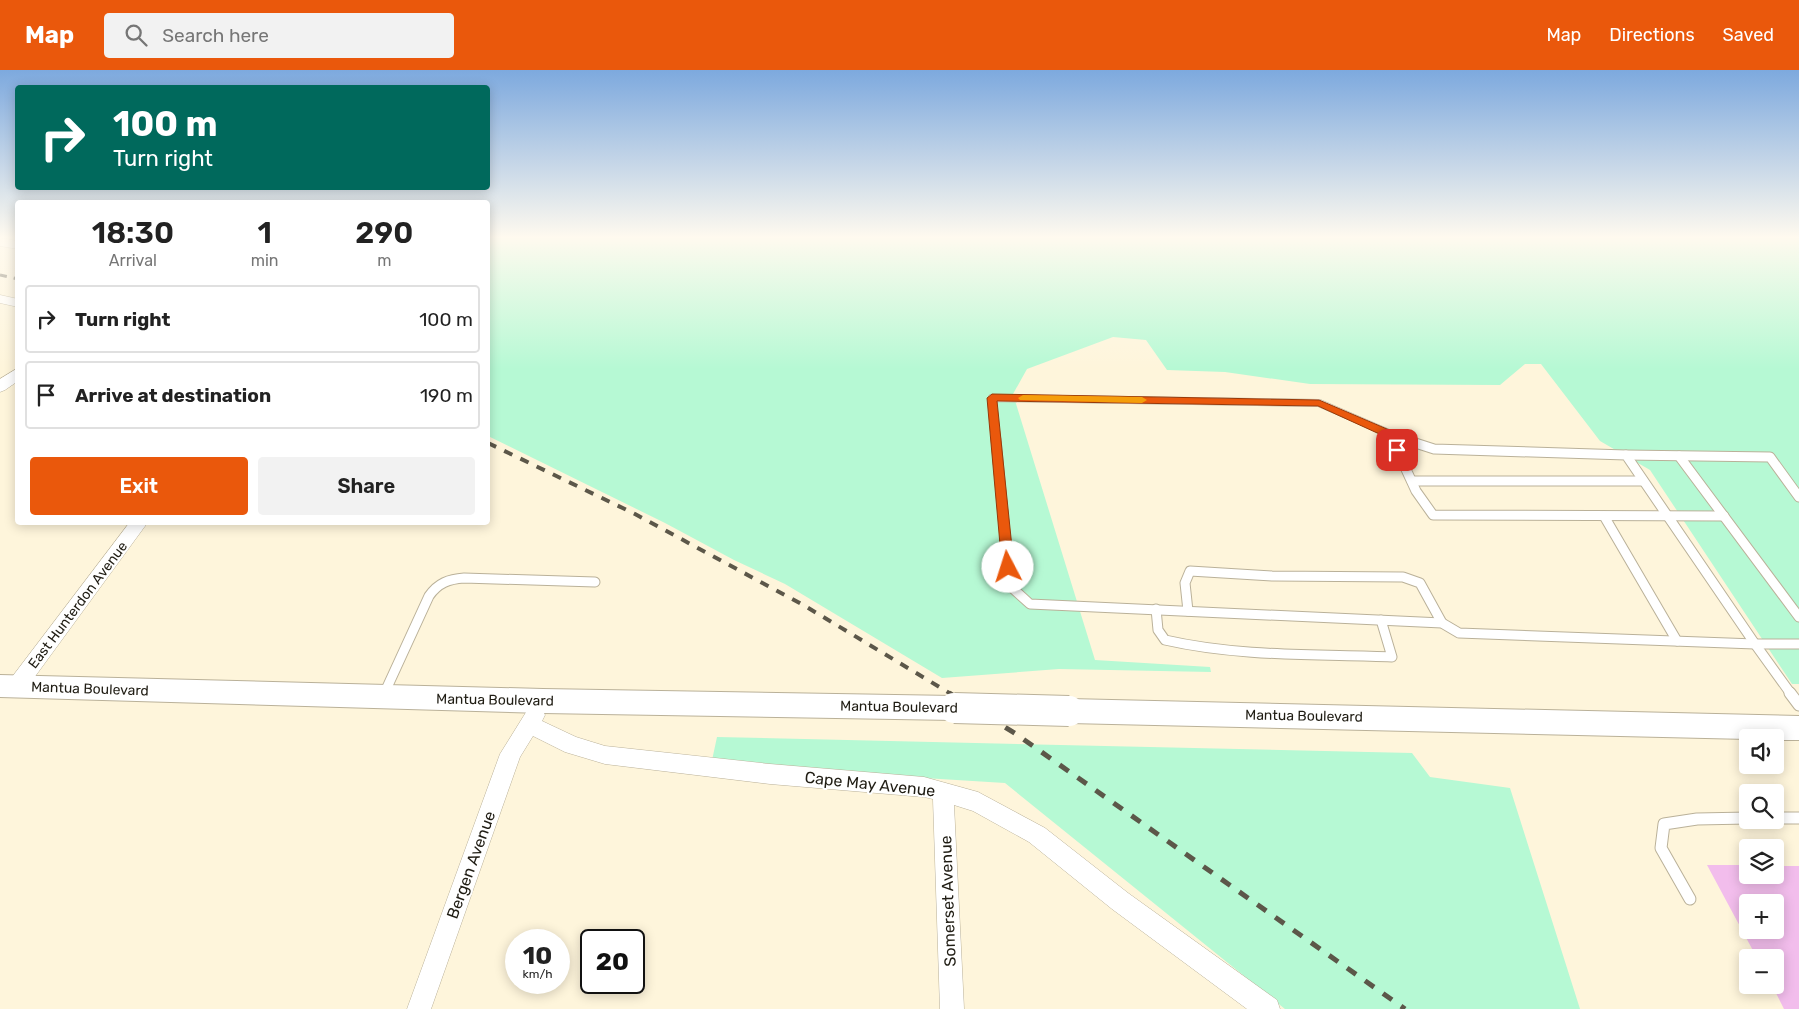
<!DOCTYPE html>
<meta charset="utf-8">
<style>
:root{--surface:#fff;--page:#f2f2f2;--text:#222;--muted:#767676;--line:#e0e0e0;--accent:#ea580c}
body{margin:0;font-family:Rubik,sans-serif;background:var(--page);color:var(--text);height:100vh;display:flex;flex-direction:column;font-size:19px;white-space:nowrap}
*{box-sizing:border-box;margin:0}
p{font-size:16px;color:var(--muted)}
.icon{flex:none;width:28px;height:28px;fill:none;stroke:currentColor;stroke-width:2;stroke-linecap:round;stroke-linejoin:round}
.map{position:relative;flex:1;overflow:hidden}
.panel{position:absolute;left:15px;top:130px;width:475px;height:325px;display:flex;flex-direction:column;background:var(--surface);border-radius:5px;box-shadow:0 2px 12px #0003}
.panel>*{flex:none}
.guide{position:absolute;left:15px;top:15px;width:475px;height:105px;border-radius:5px;box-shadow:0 2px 12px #0003;background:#00695c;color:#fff;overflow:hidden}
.tools{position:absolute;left:1739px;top:659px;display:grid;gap:10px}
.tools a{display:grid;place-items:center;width:45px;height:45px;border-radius:5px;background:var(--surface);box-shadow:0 2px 12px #0003;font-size:25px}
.speed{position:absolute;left:505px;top:859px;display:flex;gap:10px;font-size:25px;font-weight:700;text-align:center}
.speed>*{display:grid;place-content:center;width:65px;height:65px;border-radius:50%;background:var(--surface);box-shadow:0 2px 12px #0003;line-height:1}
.speed small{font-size:12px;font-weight:400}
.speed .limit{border:2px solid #111;border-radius:8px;background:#fff;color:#111}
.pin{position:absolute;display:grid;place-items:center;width:42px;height:42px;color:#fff;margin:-21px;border-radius:10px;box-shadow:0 2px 8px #0006}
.me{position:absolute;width:55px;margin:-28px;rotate:355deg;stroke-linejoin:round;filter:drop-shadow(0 0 4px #0008)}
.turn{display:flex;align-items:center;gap:18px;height:105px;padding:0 15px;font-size:22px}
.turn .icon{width:65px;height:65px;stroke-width:2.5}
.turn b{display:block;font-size:35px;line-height:42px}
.eta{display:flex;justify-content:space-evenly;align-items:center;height:85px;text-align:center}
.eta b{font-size:30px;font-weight:600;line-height:35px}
.primary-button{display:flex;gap:10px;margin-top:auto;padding:10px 15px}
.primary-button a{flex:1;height:58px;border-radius:5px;background:var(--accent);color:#fff;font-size:20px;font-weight:600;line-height:58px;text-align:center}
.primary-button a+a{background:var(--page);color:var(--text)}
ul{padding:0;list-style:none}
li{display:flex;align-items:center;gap:15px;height:68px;margin:0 10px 8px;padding:0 5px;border:2px solid var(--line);border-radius:5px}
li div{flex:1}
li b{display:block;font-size:19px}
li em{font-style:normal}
header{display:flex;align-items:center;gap:30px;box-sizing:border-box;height:70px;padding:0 25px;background:var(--accent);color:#fff}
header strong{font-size:24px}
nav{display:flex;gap:28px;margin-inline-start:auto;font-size:18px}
.search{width:350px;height:45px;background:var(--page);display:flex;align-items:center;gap:12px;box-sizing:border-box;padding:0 18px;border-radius:5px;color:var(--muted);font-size:19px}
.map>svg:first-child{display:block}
.green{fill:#b6f9d4}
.building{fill:#f2bdec;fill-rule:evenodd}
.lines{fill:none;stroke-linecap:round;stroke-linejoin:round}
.lane-far2-casing{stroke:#bab199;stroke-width:8}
.lane-far1-casing{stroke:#bab199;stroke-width:11}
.lane-casing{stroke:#bab199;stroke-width:13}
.street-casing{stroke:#bab199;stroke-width:1}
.secondary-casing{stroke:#bab199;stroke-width:2}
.lane-far2{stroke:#fff;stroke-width:7}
.lane-far1{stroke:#fff;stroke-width:9}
.lane{stroke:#fff;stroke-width:11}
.street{fill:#fff;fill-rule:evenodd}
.secondary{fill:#fff;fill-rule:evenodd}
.rail-far2{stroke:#5c5749;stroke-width:3;stroke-dasharray:7 7;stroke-linecap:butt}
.rail-far1{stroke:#5c5749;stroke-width:4;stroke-dasharray:9 9;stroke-linecap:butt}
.rail{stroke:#5c5749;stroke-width:5;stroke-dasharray:11 11;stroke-linecap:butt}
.secondary-bridge-casing{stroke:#bab199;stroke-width:32;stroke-linecap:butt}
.secondary-bridge{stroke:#fff;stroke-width:30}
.route{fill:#ea580c;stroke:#983908}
.slow{fill:#f59e0b}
.labels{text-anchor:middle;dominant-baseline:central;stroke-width:4;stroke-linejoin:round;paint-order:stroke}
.street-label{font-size:14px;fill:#201d14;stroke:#fff}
.near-street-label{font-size:16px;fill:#201d14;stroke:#fff}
</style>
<header>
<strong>Map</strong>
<div class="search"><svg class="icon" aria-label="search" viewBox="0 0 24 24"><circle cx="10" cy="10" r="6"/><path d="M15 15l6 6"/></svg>Search here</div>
<nav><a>Map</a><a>Directions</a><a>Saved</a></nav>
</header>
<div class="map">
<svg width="1799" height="939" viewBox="0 0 1799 939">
<rect width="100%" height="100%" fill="#fef5db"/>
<g class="green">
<path d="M 488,167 L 1799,167 L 1799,614 L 1792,614 L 1650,400 L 1600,371 L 1541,294 L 1525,294 L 1500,315 L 1310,314 L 1225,302 L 1167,300 L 1146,270 L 1113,267 L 1027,299 L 1013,324 L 1095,590 L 1210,597 L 1211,602 L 1059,599 L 942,608 L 785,514 L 734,490 L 665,453 L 488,366 Z"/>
<path d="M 717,667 L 1412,683 L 1430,707 L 1510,718 L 1580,939 L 1285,939 L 1005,713 L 711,695 Z"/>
</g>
<path class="building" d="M 1707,795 L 1748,795 L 1748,805 L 1775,805 L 1775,796 L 1799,796 L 1799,939 L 1784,939 L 1775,921 L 1775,888 L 1757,888 ZM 1748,832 L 1775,832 L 1775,860 L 1748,860 Z"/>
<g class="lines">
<defs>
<g id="lane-far2">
<path d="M 1390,365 L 1393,371"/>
<path d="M 996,371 L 992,328 L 1319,333 L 1407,371"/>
</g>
<g id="lane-far1">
<path d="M 996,369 L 1010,516 L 1030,534 L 1442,553 L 1459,563 L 1755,574"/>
<path d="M 1392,369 L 1416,421 L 1433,445 L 1724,446"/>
<path d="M 1403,369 L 1434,379 L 1626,385 L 1755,574"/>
<path d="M 1626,385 L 1770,387 L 1799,427"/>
<path d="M 1679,386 L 1799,547"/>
<path d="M 1412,411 L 1643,411"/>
<path d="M 1604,446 L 1677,571"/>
<path d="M 1156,539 L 1158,560 L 1165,570 C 1239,587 1317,584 1392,587 L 1381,550"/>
<path d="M 1188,541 L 1185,513 L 1190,501 L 1272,506 L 1403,507 L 1420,513 L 1442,553"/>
<path d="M 1755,574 L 1799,574"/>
<path d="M 1755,574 L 1791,624"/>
<path d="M 384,624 L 429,526 C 438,513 449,509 464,508 L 595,512"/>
</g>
<g id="lane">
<path d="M 1790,623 L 1799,635"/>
<path d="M 383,625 L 384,623"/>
<path d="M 1775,748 L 1799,748"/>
<path d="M 1690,829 L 1661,778 L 1664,754 L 1697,749 L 1748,748"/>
</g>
<g id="street">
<path d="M 0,168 L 18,171 L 18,179 L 0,176 Z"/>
<path d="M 0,225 L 18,229 L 18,237 L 0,233 Z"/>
<path d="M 18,298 L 18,311 L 5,320 L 0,322 L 0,309 Z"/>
<path d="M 130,452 L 148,452 L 23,623 L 16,625 L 9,623 L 6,617 L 9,611 Z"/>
<path d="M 535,636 L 542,639 L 545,645 L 542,651 L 576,667 L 605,676 L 770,694 L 924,707 L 978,722 L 1045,758 L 1128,823 L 1277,930 L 1280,939 L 1247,939 L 1112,839 L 1029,772 L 973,741 L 954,735 L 964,939 L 940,939 L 933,729 L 924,727 L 770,714 L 605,694 L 565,682 L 533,666 L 520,687 L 431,939 L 407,939 L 500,684 L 528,639 Z"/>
</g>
<g id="secondary">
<path d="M 0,605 L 543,619 L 954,626 L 964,630 L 968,638 L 964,646 L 954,650 L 543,643 L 0,627 Z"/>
<path d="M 1069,629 L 1799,646 L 1799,670 L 1775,670 L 1775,668 L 1748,668 L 1748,669 L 1069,653 L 1059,649 L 1055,641 L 1059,633 Z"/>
</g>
</defs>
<use href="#lane-far2" class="lane-far2-casing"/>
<use href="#lane-far1" class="lane-far1-casing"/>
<use href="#lane" class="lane-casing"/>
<use href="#street" class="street-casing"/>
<use href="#secondary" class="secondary-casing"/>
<use href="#lane-far2" class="lane-far2"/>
<use href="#lane-far1" class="lane-far1"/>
<use href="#lane" class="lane"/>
<use href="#street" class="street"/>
<use href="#secondary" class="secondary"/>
<path class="rail-far2" d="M 0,205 L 18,209"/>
<path class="rail-far1" d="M 488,373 L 635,444 L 805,536 L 951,624"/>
<path class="rail" d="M 949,623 L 1016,664 L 1405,939"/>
<defs>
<path id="secondary-bridge" d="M 954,638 L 1069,641"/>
</defs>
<use href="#secondary-bridge" class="secondary-bridge-casing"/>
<use href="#secondary-bridge" class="secondary-bridge"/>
</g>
<linearGradient id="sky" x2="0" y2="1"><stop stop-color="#7da9de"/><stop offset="0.56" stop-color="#fffaef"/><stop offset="1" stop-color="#fffaef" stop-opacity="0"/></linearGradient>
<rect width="1799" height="299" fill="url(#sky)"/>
<path class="route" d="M 992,324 L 1319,330 L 1394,362 L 1402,380 L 1401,383 L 1393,383 L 1386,367 L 1318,336 L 997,331 L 1014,497 L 1008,502 L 1002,497 L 987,328 Z"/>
<path class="slow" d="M 1023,325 L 1142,327 L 1147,330 L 1142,333 L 1020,330 L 1018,328 Z"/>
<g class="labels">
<g class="street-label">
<text transform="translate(78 535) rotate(-53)">East Hunterdon Avenue</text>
<text transform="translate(90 619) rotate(2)">Mantua Boulevard</text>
<text transform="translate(495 630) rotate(1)">Mantua Boulevard</text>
<text transform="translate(899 637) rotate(1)">Mantua Boulevard</text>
<text transform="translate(1304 646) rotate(1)">Mantua Boulevard</text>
</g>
<g class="near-street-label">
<text transform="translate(870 714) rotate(6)">Cape May Avenue</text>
<text transform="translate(471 795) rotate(-70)">Bergen Avenue</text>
<text transform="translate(948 831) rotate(-92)">Somerset Avenue</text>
</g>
</g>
</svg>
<div class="tools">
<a><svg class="icon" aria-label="sound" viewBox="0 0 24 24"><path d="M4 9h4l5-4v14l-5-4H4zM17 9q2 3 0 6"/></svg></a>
<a><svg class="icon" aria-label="search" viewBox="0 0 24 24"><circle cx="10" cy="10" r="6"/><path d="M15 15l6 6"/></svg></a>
<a><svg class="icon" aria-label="layers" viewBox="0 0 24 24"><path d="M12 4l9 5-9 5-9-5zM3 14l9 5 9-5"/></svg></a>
<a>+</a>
<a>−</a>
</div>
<div class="speed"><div>10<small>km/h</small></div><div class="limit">20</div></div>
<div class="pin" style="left:1397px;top:380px;background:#d93025"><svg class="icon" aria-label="arrive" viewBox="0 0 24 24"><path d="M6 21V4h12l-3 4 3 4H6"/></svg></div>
<svg class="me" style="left:1008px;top:497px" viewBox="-20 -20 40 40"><circle r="19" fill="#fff"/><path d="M0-13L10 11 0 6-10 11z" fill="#ea580c"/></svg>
<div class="guide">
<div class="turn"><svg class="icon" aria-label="right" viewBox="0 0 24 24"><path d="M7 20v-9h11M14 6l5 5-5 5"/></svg><div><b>100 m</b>Turn right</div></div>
</div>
<section class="panel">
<div class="eta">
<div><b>18:30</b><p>Arrival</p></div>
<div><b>1</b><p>min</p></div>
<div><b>290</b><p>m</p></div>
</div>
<ul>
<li><svg class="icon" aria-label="right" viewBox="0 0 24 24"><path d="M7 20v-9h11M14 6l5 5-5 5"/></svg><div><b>Turn right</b></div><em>100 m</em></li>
<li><svg class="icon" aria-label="arrive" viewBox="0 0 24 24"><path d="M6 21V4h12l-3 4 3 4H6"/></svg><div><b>Arrive at destination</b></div><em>190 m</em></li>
</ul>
<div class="primary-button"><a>Exit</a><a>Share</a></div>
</section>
</div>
